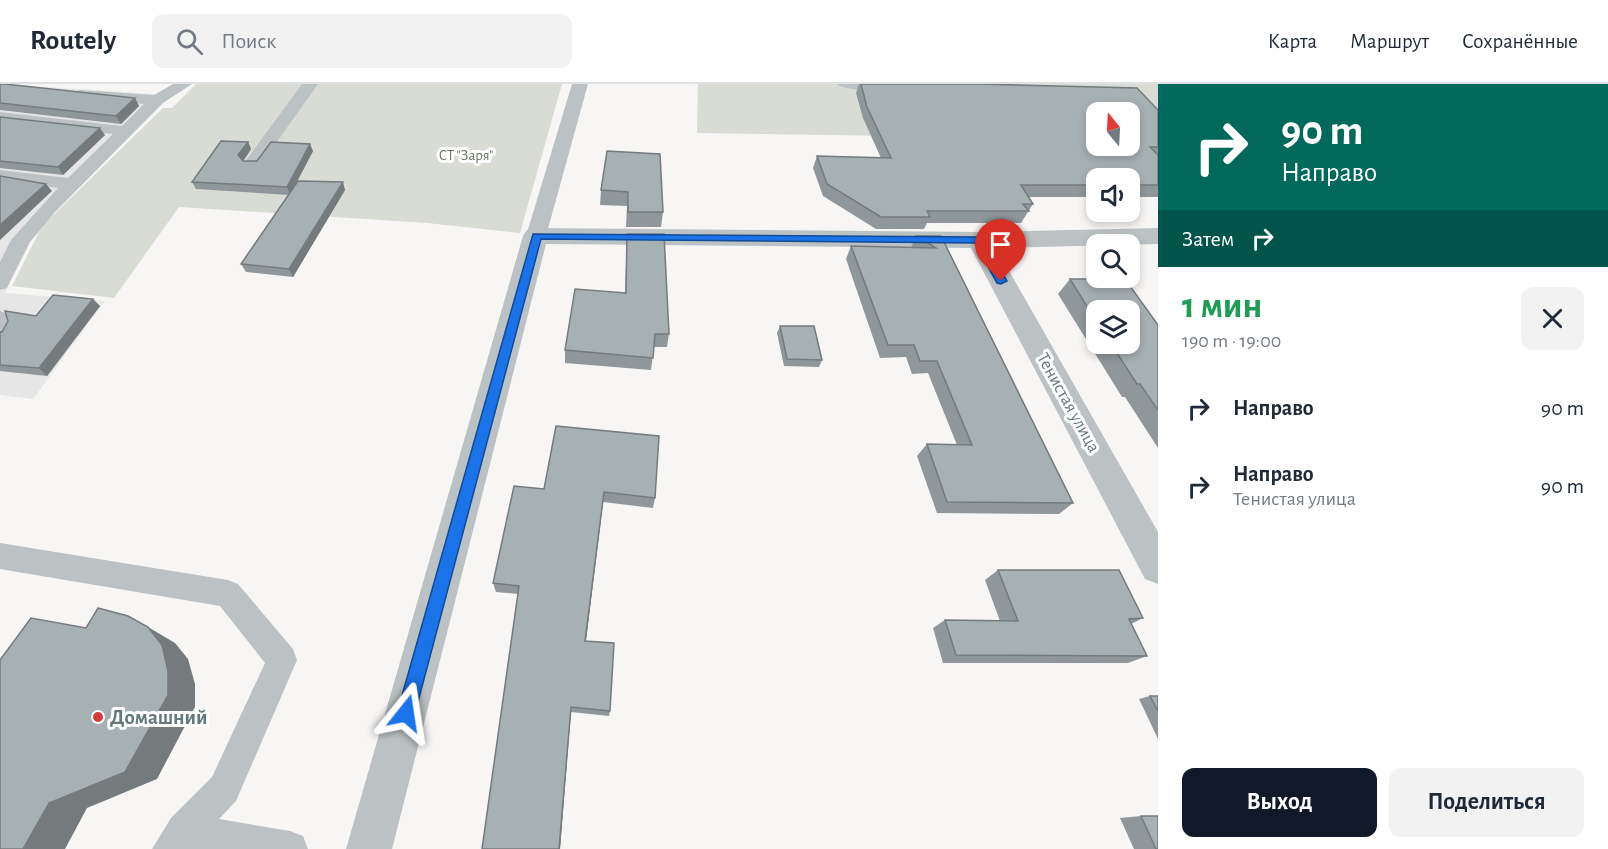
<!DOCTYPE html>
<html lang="ru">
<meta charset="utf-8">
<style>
:root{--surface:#fff;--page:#f2f2f3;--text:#1f2937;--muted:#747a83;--line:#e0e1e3;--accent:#111827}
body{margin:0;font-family:"Alegreya Sans",sans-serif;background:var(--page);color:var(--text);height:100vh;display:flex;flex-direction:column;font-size:22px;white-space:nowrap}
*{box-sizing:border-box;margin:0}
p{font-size:20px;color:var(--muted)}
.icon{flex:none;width:33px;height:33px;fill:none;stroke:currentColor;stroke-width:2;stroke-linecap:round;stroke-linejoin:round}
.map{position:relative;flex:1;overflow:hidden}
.drawer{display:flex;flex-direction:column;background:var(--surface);width:450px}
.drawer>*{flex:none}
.top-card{background:#00695c;color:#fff;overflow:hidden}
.needle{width:39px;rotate:342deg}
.fabs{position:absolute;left:1086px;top:18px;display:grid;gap:12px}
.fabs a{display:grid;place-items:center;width:54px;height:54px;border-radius:12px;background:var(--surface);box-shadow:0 3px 9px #0003;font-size:30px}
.pin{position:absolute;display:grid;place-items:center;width:51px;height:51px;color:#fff;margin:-62px -26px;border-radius:50% 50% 50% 0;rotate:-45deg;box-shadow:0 0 6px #0007}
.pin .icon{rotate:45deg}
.me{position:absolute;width:66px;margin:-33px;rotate:15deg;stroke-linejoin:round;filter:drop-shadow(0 0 4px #0008)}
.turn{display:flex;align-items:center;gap:21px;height:126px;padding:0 24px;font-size:27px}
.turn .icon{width:78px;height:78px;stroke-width:2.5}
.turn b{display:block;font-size:42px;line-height:51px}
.then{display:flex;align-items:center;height:57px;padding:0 24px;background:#0003;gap:12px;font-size:22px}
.round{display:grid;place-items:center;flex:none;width:63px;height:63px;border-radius:12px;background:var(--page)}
.overview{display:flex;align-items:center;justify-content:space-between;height:102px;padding:0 24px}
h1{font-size:36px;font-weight:700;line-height:45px;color:#1e9e55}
.button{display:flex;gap:12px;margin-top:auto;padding:12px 24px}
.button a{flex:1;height:69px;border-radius:12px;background:var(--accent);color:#fff;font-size:24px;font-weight:700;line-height:69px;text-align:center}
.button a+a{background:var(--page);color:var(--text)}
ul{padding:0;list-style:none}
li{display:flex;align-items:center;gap:18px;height:78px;padding:0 24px}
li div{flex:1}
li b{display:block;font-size:22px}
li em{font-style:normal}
header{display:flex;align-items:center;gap:36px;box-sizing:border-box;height:84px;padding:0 30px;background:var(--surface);border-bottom:2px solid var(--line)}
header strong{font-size:28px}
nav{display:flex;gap:33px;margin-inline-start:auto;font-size:21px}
.search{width:420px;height:54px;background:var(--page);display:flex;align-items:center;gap:15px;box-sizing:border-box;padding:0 21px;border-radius:12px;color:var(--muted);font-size:22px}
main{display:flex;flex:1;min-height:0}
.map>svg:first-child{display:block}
.built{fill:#e5e6e5}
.green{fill:#d8dcd4}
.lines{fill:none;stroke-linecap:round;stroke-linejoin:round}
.service{fill:#bcc2c4;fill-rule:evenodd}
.minor{fill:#bcc2c4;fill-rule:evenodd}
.wall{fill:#90979a;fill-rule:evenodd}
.shaded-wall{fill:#757b7d}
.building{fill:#a7b0b3;stroke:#757b7d;stroke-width:1.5;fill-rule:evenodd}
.route{fill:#1a73e8;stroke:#114b97;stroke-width:1.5}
.poi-dot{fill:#d23a3c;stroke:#fff;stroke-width:2}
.labels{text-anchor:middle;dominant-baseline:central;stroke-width:6;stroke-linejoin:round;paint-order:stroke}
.far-park-label{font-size:15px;fill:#6b7563;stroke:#fff}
.street-label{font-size:18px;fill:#65787c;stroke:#fff}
.near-poi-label{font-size:21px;font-weight:bold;fill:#65787c;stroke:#fff;text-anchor:start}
</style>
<header>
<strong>Routely</strong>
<div class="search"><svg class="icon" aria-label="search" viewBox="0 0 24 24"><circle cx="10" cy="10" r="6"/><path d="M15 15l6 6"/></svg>Поиск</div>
<nav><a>Карта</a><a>Маршрут</a><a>Сохранённые</a></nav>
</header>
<main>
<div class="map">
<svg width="1158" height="765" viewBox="0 0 1158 765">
<rect width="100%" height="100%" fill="#f7f6f5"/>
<path class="built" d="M 0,0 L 169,11 L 25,157 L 5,209 L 105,217 L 33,315 L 0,311 Z"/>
<g class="green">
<path d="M 196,0 L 562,0 L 520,149 L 427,139 L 179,123 L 114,214 L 12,202 L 42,142 L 163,24 L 172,24 Z"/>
<path d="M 698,0 L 1158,0 L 1158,55 L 1130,28 L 1096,28 L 889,52 L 697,49 Z"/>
</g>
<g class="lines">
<g class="service">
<path d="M 173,0 L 192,0 L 163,19 L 55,128 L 30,158 L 7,204 L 0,206 L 0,178 L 11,156 L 58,104 L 0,96 L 0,86 L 68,94 L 113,50 L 0,38 L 0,28 L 122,42 L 144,20 L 85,14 L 79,12 L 77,9 L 79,6 L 154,11 Z"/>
<path d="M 302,0 L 318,0 L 259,83 L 247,83 L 244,79 Z"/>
<path d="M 572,0 L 588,0 L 546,152 L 543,156 L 529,156 L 526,152 Z"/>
<path d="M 837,0 L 899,0 L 901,3 C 894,10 844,7 837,0 Z"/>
<path d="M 0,227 L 8,230 L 14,243 L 8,254 L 0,256 Z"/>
<path d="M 0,459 L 228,496 L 238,500 L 293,565 L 297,576 L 236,717 L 219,735 L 290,747 L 303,752 L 308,765 L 152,765 L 171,734 L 212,693 L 265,579 L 220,522 L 0,485 Z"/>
</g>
<path class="minor" d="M 536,144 L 979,148 L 1158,144 L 1158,160 L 996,164 L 1158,448 L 1158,500 L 1145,495 L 971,164 L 546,160 L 392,765 L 346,765 L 523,152 L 527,146 Z"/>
</g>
<g class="wall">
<path d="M 0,0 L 135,14 L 139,22 L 121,40 L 0,26 Z"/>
<path d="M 859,0 L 980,0 L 1158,26 L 1158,113 L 1130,113 L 1130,94 L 1096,94 L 1096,113 L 1029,113 L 1033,120 L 1021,139 L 927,139 L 924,145 L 876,145 L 823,112 L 813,84 L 817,72 L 881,74 L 863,34 L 856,9 Z"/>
<path d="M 0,33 L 105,51 L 63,91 L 0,84 Z"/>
<path d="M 248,58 L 251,65 L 243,77 L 257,77 L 313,67 L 294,103 L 345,106 L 293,193 L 246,188 L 241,180 L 289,111 L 196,105 L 192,98 Z"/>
<path d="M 607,67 L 663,128 L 661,143 L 626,143 L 627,122 L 600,121 L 601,106 Z"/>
<path d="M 627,150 L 669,250 L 667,263 L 654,263 L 651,286 L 565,279 L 565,266 L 625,209 Z"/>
<path d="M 917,152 L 941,152 L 1073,419 L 1059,430 L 937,429 L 917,372 L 927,360 L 957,361 L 928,289 L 912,290 L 906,273 L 880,274 L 846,175 L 851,162 L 911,163 Z"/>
<path d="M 1070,195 L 1158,241 L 1158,364 L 1125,313 L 1122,313 L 1058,210 ZM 1096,226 L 1130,260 L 1096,260 Z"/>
<path d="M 100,222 L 47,292 L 0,287 L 0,248 L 36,232 Z"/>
<path d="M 780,242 L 822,276 L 819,283 L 784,282 L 777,249 Z"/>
<path d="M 556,342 L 655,414 L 653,424 L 603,418 L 586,557 L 610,627 L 609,632 L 571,628 L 560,765 L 482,765 L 518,510 L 496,508 L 493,499 L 544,405 Z"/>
<path d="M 998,486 L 1143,534 L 1131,540 L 1147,572 L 1128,579 L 943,579 L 933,544 L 945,536 L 1000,537 L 985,496 Z"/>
<path d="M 1150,612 L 1158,612 L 1158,655 L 1139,615 Z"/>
<path d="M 1141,732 L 1158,765 L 1134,765 L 1120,734 Z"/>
</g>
<g class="shaded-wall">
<path d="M 135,14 L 139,22 L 121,40 L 116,32 Z"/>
<path d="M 100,44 L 105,51 L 63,91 L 58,83 Z"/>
<path d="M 248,58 L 251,65 L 242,79 L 238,71 Z"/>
<path d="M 310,60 L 313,67 L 290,111 L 287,103 Z"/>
<path d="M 343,98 L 345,106 L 293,193 L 289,185 Z"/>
<path d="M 46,100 L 52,107 L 0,156 L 0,141 Z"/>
<path d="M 93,215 L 100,222 L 47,292 L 39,284 Z"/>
<path d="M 604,408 L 603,418 L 585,564 L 585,557 Z"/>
<path d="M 148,543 L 175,559 L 188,575 L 195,600 L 195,623 L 157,695 L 87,724 L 65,765 L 23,765 Z"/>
<path d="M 571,623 L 560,765 L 559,765 Z"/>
</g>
<g class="building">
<path d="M 0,0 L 5,0 L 135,14 L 116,32 L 0,19 Z"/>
<path d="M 861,0 L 980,0 L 1137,4 L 1158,26 L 1158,63 L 1150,63 L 1158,71 L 1158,101 L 1130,101 L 1130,94 L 1096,94 L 1096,101 L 1021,101 L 1033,120 L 1023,120 L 1029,127 L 927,127 L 930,133 L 881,133 L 827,100 L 817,72 L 891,74 L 867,23 ZM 1096,28 L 1130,28 L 1130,62 L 1096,62 Z"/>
<path d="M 0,33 L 100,44 L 58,83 L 0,77 Z"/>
<path d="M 221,57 L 248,58 L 238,71 L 243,77 L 257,77 L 271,58 L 310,60 L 287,103 L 192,98 Z"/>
<path d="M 607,67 L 660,70 L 663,128 L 628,128 L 628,108 L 601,106 Z"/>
<path d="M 0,92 L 46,100 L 0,141 Z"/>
<path d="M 298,97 L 343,98 L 289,185 L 241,180 Z"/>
<path d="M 627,150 L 664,150 L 669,250 L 655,250 L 653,274 L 565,266 L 575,205 L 626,209 Z"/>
<path d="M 917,152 L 941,152 L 1073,419 L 947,418 L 927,360 L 972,361 L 937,277 L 920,277 L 914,261 L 888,261 L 851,162 L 936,164 Z"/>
<path d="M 1070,195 L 1125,195 L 1158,241 L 1158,326 L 1140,300 L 1137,300 L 1111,260 L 1130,260 L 1130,226 L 1096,226 L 1096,237 Z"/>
<path d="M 53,211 L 93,215 L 39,284 L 0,281 L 0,248 L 2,248 L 8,237 L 5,227 L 36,232 Z"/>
<path d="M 780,242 L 814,242 L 822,276 L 787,275 Z"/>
<path d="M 556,342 L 659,352 L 655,414 L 604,408 L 585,557 L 614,559 L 610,627 L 571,623 L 559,765 L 482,765 L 519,502 L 493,499 L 514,402 L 544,405 Z"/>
<path d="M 998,486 L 1119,486 L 1143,534 L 1129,535 L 1147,572 L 956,571 L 945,536 L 1018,537 Z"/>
<path d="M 98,524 L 128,532 L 148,543 L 162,561 L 168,587 L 168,611 L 125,688 L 49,719 L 23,765 L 0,765 L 0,576 L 31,534 L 86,544 Z"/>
<path d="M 1150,612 L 1158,612 L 1158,627 Z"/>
<path d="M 1141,732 L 1158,732 L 1158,765 L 1156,765 Z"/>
</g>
<path class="route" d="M 533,150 L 979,153 L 984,156 L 1007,197 L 1001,200 L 997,199 L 975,159 L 541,155 L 415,629 L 412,635 L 406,637 L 400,635 L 397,629 Z"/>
<circle class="poi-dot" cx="98" cy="633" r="6"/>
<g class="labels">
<g class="far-park-label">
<text x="466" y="71">СТ "Заря"</text>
</g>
<g class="street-label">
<text transform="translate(1068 319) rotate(61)">Тенистая улица</text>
</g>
<g class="near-poi-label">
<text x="110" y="633">Домашний</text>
</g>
</g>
</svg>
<div class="fabs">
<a><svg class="needle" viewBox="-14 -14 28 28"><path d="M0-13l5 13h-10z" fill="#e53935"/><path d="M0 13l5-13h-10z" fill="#747a83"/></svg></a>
<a><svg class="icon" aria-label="sound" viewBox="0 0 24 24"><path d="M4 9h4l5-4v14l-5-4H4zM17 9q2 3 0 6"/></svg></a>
<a><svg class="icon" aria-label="search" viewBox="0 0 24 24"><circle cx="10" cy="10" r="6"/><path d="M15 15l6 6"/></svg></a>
<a><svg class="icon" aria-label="layers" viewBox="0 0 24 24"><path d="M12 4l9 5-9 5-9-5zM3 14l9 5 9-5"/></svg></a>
</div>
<div class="pin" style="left:1001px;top:197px;background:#d93025"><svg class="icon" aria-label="arrive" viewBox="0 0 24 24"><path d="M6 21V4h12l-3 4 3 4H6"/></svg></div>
<svg class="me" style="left:406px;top:629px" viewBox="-20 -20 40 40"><path d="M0-17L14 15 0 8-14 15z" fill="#1a73e8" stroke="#fff" stroke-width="4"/></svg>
</div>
<section class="drawer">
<div class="top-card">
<div class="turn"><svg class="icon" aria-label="right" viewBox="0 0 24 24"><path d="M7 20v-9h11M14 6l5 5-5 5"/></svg><div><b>90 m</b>Направо</div></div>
<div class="then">Затем<svg class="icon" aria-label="right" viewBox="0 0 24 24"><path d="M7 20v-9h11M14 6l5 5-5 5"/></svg></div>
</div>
<div class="overview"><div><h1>1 мин</h1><p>190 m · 19:00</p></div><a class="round"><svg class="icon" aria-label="close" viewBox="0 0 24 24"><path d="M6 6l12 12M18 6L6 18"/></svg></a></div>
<ul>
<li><svg class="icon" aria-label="right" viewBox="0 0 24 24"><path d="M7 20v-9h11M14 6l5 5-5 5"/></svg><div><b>Направо</b></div><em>90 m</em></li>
<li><svg class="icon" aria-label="right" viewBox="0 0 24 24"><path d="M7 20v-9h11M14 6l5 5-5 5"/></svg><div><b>Направо</b><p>Тенистая улица</p></div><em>90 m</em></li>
</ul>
<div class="button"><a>Выход</a><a>Поделиться</a></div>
</section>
</main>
